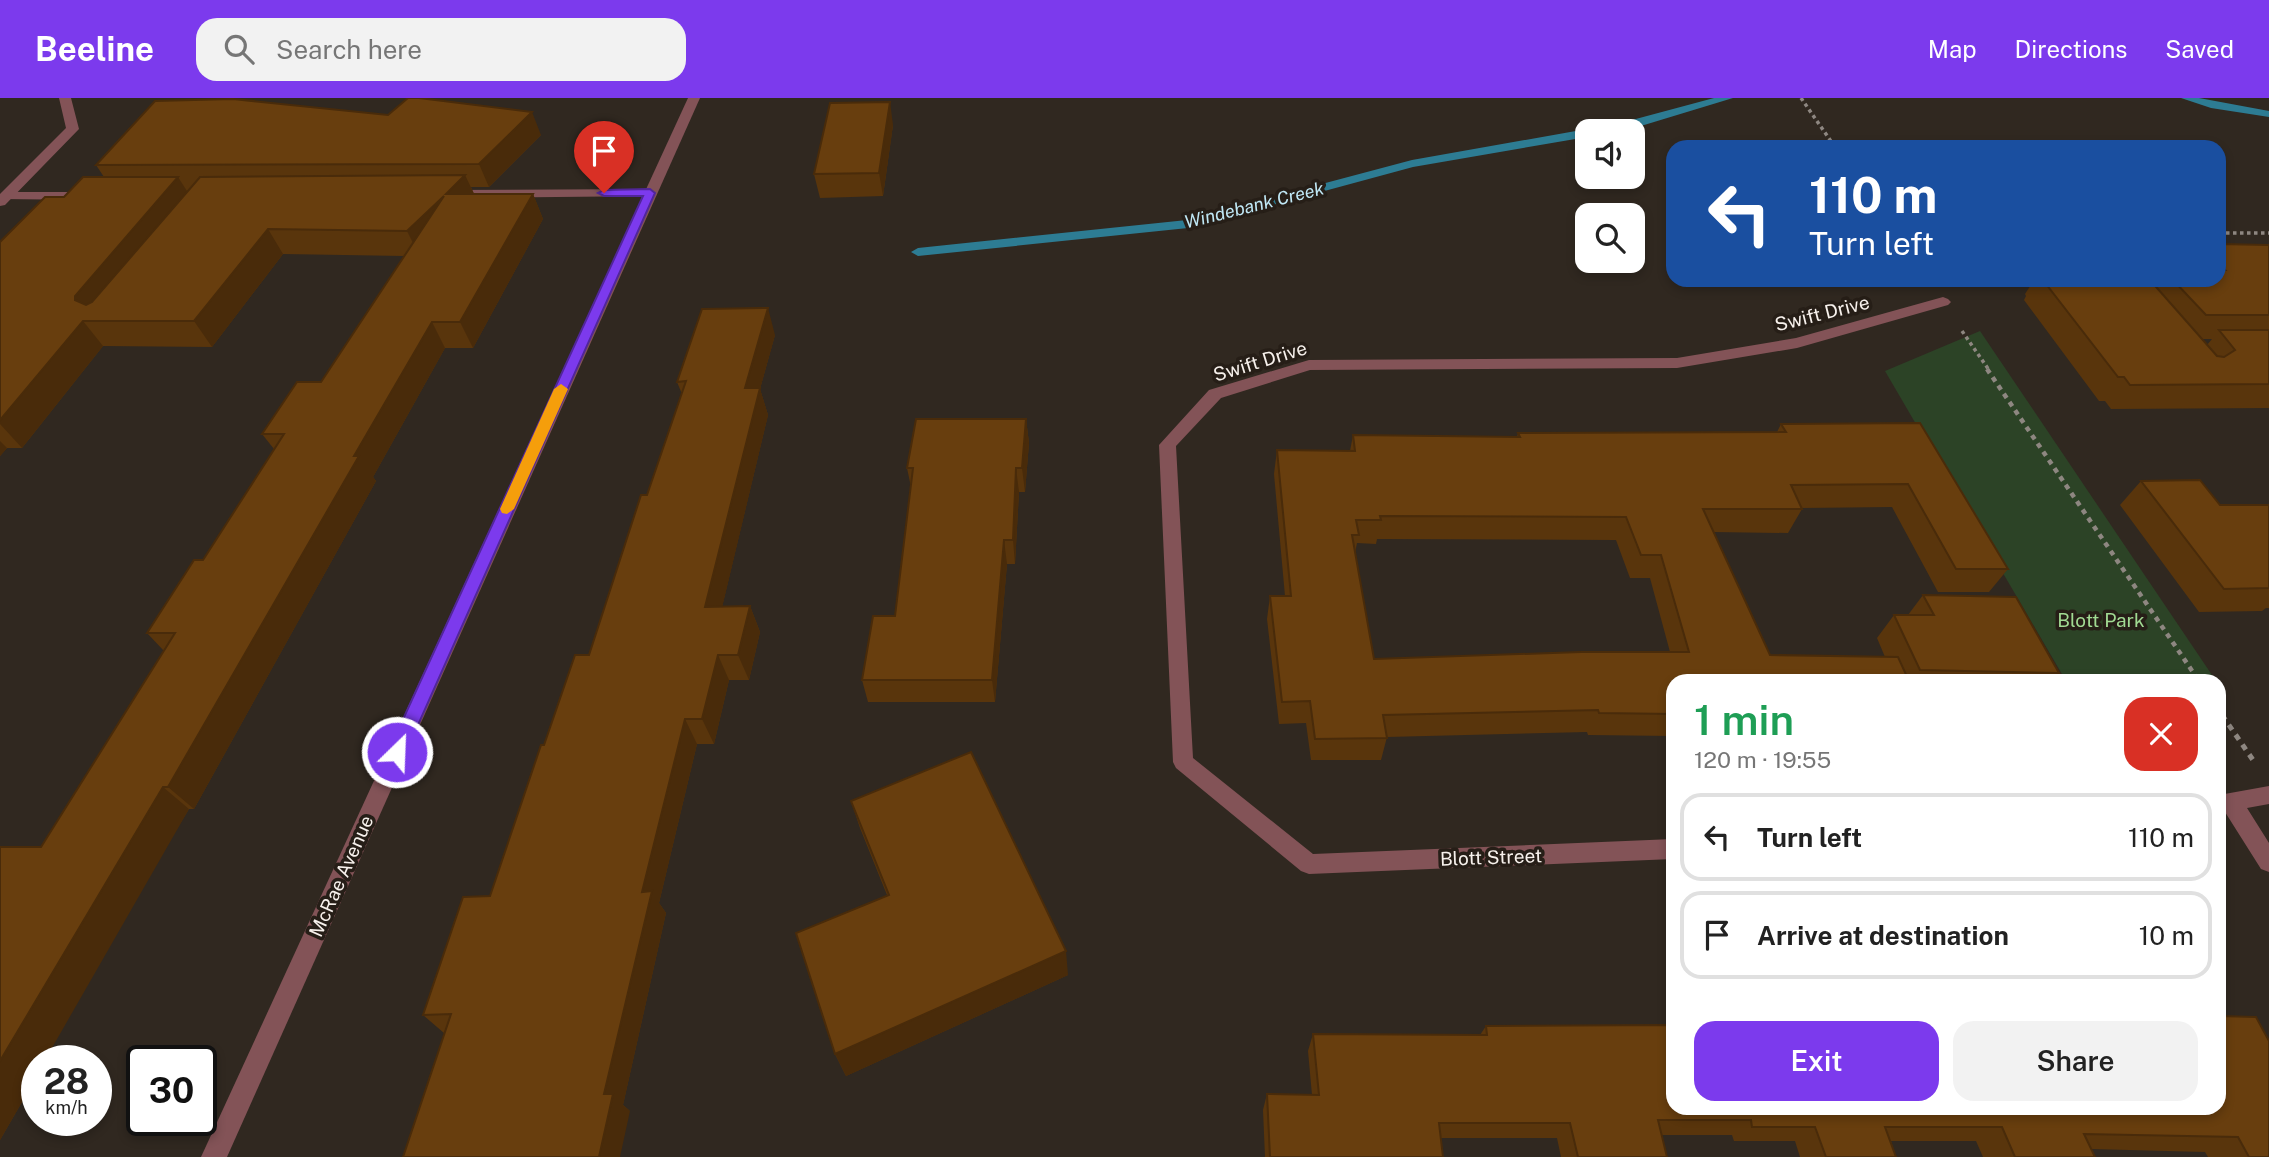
<!DOCTYPE html>
<meta charset="utf-8">
<style>
:root{--surface:#fff;--page:#f2f2f2;--text:#222;--muted:#767676;--line:#e0e0e0;--accent:#7c3aed}
body{margin:0;font-family:"Public Sans",sans-serif;background:var(--page);color:var(--text);height:100vh;display:flex;flex-direction:column;font-size:26px;white-space:nowrap}
*{box-sizing:border-box;margin:0}
p{font-size:23px;color:var(--muted)}
.icon{flex:none;width:38px;height:38px;fill:none;stroke:currentColor;stroke-width:2;stroke-linecap:round;stroke-linejoin:round}
.map{position:relative;flex:1;overflow:hidden}
.sheet{position:absolute;left:1666px;top:576px;width:560px;height:441px;display:flex;flex-direction:column;background:var(--surface);border-radius:21px;box-shadow:0 4px 10px #0003}
.sheet>*{flex:none}
.guide{position:absolute;left:1666px;top:42px;width:560px;height:147px;border-radius:21px;box-shadow:0 4px 10px #0003;background:#1a4fa0;color:#fff;overflow:hidden}
.tools{position:absolute;left:1575px;top:21px;display:grid;gap:14px}
.tools a{display:grid;place-items:center;width:70px;height:70px;border-radius:14px;background:var(--surface);box-shadow:0 4px 10px #0003;font-size:35px}
.speed{position:absolute;left:21px;top:947px;display:flex;gap:14px;font-size:35px;font-weight:700;text-align:center}
.speed>*{display:grid;place-content:center;width:91px;height:91px;border-radius:50%;background:var(--surface);box-shadow:0 4px 10px #0003;line-height:1}
.speed small{font-size:18px;font-weight:400}
.speed .limit{border:4px solid #111;border-radius:10px;background:#fff;color:#111}
.pin{position:absolute;display:grid;place-items:center;width:60px;height:60px;color:#fff;margin:-72px -30px;border-radius:50% 50% 50% 0;rotate:-45deg;box-shadow:0 0 7px #0007}
.pin .icon{rotate:45deg}
.me{position:absolute;width:77px;margin:-38px;rotate:24deg;stroke-linejoin:round;filter:drop-shadow(0 0 5px #0008)}
.turn{display:flex;align-items:center;gap:24px;height:147px;padding:0 28px;font-size:32px}
.turn .icon{width:91px;height:91px;stroke-width:2.5}
.turn b{display:block;font-size:49px;line-height:60px}
.round{display:grid;place-items:center;flex:none;width:74px;height:74px;border-radius:21px;background:var(--page)}
.overview{display:flex;align-items:center;justify-content:space-between;height:119px;padding:0 28px}
h1{font-size:42px;font-weight:600;line-height:52px;color:#1e9e55}
.button{display:flex;gap:14px;margin-top:auto;padding:14px 28px}
.button a{flex:1;height:80px;border-radius:21px;background:var(--accent);color:#fff;font-size:28px;font-weight:600;line-height:80px;text-align:center}
.button a+a{background:var(--page);color:var(--text)}
ul{padding:0;list-style:none}
li{display:flex;align-items:center;gap:21px;height:88px;margin:0 14px 10px;padding:0 14px;border:4px solid var(--line);border-radius:21px}
li div{flex:1}
li b{display:block;font-size:26px}
li em{font-style:normal}
header{display:flex;align-items:center;gap:42px;box-sizing:border-box;height:98px;padding:0 35px;background:var(--accent);color:#fff}
header strong{font-size:33px}
nav{display:flex;gap:38px;margin-inline-start:auto;font-size:24px}
.search{width:490px;height:63px;background:var(--page);display:flex;align-items:center;gap:18px;box-sizing:border-box;padding:0 24px;border-radius:21px;color:var(--muted);font-size:26px}
.map>svg:first-child{display:block}
.green{fill:#2c4326}
.lines{fill:none;stroke-linecap:round;stroke-linejoin:round}
.stream{fill:#2d7c93;fill-rule:evenodd}
.path-far2{stroke:#8e8781;stroke-width:3.5;stroke-dasharray:3.5 3.5;stroke-linecap:butt}
.path-far1{stroke:#8e8781;stroke-width:4.5;stroke-dasharray:5 5;stroke-linecap:butt}
.path{stroke:#8e8781;stroke-width:5;stroke-dasharray:6 6;stroke-linecap:butt}
.service{fill:#835357;fill-rule:evenodd}
.minor{fill:#835357;fill-rule:evenodd}
.wall{fill:#59350c;fill-rule:evenodd}
.shaded-wall{fill:#492b0a}
.building{fill:#683e0e;stroke:#492b0a;stroke-width:2;fill-rule:evenodd}
.route{fill:#7c3aed;stroke:#51269a;stroke-width:2}
.slow{fill:#f59e0b}
.labels{text-anchor:middle;dominant-baseline:central;stroke-width:7;stroke-linejoin:round;paint-order:stroke}
.far-water-label{font-size:18px;font-style:italic;fill:#c0e8f6;stroke:#261e17}
.street-label{font-size:19px;fill:#f7f1ec;stroke:#261e17}
.park-label{font-size:19px;fill:#a1da93;stroke:#261e17}
</style>
<header>
<strong>Beeline</strong>
<div class="search"><svg class="icon" aria-label="search" viewBox="0 0 24 24"><circle cx="10" cy="10" r="6"/><path d="M15 15l6 6"/></svg>Search here</div>
<nav><a>Map</a><a>Directions</a><a>Saved</a></nav>
</header>
<div class="map">
<svg width="2269" height="1059" viewBox="0 0 2269 1059">
<rect width="100%" height="100%" fill="#302820"/>
<path class="green" d="M 1980,233 L 2214,580 L 2208,583 L 2066,583 L 1885,273 Z"/>
<g class="lines">
<g class="stream">
<path d="M 1714,0 L 1733,0 L 1631,31 L 1587,33 L 1587,39 L 1413,69 L 1188,130 L 918,158 L 911,154 L 918,150 L 1187,122 L 1412,62 L 1587,31 L 1591,33 Z"/>
<path d="M 2181,0 L 2199,0 L 2269,13 L 2269,19 L 2211,10 Z"/>
</g>
<g class="path-far2">
<path d="M 1801,0 L 1835,49"/>
<path d="M 2219,135 L 2269,135"/>
<path d="M 1962,233 L 1989,272"/>
</g>
<g class="path-far1">
<path d="M 1987,271 L 2199,583"/>
<path d="M 2219,612 L 2223,619"/>
</g>
<path class="path" d="M 2222,617 L 2253,662"/>
<g class="service">
<path d="M 650,91 L 657,95 L 655,98 L 448,100 L 441,96 L 448,92 Z"/>
<path d="M 6,94 L 91,94 L 98,98 L 91,102 L 1,101 L 1,95 Z"/>
</g>
<g class="minor">
<path d="M 59,0 L 71,0 L 79,31 L 5,107 L 0,108 L 0,96 L 66,30 Z"/>
<path d="M 688,0 L 700,0 L 227,1059 L 201,1059 Z"/>
<path d="M 1943,199 L 1948,201 L 1951,204 L 1948,207 L 1797,250 L 1677,270 L 1310,272 L 1221,300 L 1176,348 L 1193,660 L 1313,756 L 1673,741 L 1673,761 L 1309,776 L 1301,773 L 1176,670 L 1173,664 L 1159,347 L 1209,292 L 1309,262 L 1677,260 L 1796,240 Z"/>
<path d="M 2269,688 L 2269,706 L 2247,710 L 2269,745 L 2269,774 L 2261,771 L 2225,714 L 2219,713 L 2219,697 Z"/>
</g>
</g>
<g class="wall">
<path d="M 893,27 L 883,98 L 820,100 L 814,76 Z"/>
<path d="M 541,37 L 489,89 L 471,89 L 474,96 L 533,96 L 543,121 L 473,250 L 445,250 L 373,379 L 376,383 L 194,711 L 189,711 L 37,962 L 37,978 L 0,1042 L 0,749 L 41,749 L 164,553 L 147,535 L 203,462 L 274,351 L 262,336 L 321,284 L 404,158 L 283,156 L 212,249 L 103,248 L 22,350 L 7,350 L 0,358 L 0,144 L 64,99 L 104,79 L 96,67 Z"/>
<path d="M 2219,146 L 2269,147 L 2269,310 L 2111,311 L 2105,303 L 2099,303 L 2024,202 L 2026,198 L 2025,196 L 2034,182 L 2150,182 L 2154,186 L 2157,182 L 2219,182 ZM 2202,241 L 2212,241 L 2207,247 Z"/>
<path d="M 775,237 L 760,291 L 768,317 L 722,509 L 750,508 L 760,534 L 749,582 L 729,582 L 714,646 L 697,646 L 659,805 L 666,815 L 623,1007 L 630,1013 L 444,935 L 423,917 L 490,798 L 544,647 L 589,557 L 647,397 L 682,296 L 677,284 Z"/>
<path d="M 1026,321 L 1029,345 L 1025,394 L 1019,394 L 1015,466 L 1007,466 L 995,604 L 868,604 L 862,582 L 895,518 L 911,389 L 907,370 Z"/>
<path d="M 1920,325 L 2008,471 L 1989,494 L 1938,494 L 1892,409 L 1802,410 L 1802,411 L 1788,435 L 1713,434 L 1770,557 L 1885,559 L 1877,540 L 1894,517 L 1908,517 L 1923,497 L 2059,575 L 2051,583 L 1673,583 L 1673,638 L 1588,637 L 1587,634 L 1387,639 L 1381,662 L 1311,662 L 1306,625 L 1279,626 L 1267,521 L 1270,498 L 1285,498 L 1274,376 L 1277,352 L 1350,353 L 1353,337 L 1517,339 L 1518,335 L 1777,334 L 1781,326 ZM 1377,441 L 1616,442 L 1630,480 L 1650,480 L 1670,554 L 1374,561 L 1355,455 L 1357,445 L 1376,446 Z"/>
<path d="M 2141,383 L 2220,407 L 2269,407 L 2269,510 L 2266,510 L 2262,513 L 2199,514 L 2120,407 Z"/>
<path d="M 851,703 L 1068,877 L 846,978 L 835,956 L 887,797 L 860,730 Z"/>
<path d="M 1486,928 L 2219,1010 L 2269,1059 L 2208,1059 L 2205,1054 L 2091,1051 L 2095,1059 L 1983,1059 L 1976,1043 L 1891,1043 L 1896,1059 L 1800,1059 L 1795,1043 L 1734,1043 L 1732,1037 L 1661,1037 L 1667,1059 L 1561,1059 L 1557,1040 L 1441,1040 L 1443,1059 L 1265,1059 L 1263,1012 L 1267,996 L 1312,997 L 1308,953 L 1313,936 L 1480,937 Z"/>
</g>
<g class="shaded-wall">
<path d="M 890,4 L 893,27 L 883,98 L 879,75 Z"/>
<path d="M 532,14 L 541,37 L 489,89 L 479,66 Z"/>
<path d="M 465,77 L 477,102 L 446,96 Z"/>
<path d="M 178,79 L 194,104 L 95,223 L 75,202 L 75,198 Z"/>
<path d="M 533,96 L 543,121 L 473,250 L 460,224 Z"/>
<path d="M 444,98 L 420,159 L 407,133 Z"/>
<path d="M 268,131 L 283,156 L 212,249 L 194,223 Z"/>
<path d="M 768,210 L 775,237 L 760,291 L 768,317 L 716,535 L 705,509 L 745,290 Z"/>
<path d="M 83,223 L 103,248 L 22,350 L 0,326 L 0,322 Z"/>
<path d="M 432,224 L 445,250 L 373,379 L 376,383 L 194,711 L 168,689 L 354,358 Z"/>
<path d="M 1026,321 L 1029,345 L 1025,394 L 1022,370 Z"/>
<path d="M 0,343 L 7,350 L 0,358 Z"/>
<path d="M 1016,370 L 1019,394 L 1015,466 L 1013,442 Z"/>
<path d="M 1004,442 L 1007,466 L 995,604 L 992,582 Z"/>
<path d="M 750,508 L 760,534 L 749,582 L 738,557 Z"/>
<path d="M 718,557 L 729,582 L 714,646 L 702,621 Z"/>
<path d="M 685,621 L 697,646 L 659,805 L 666,815 L 623,1007 L 630,1013 L 620,1059 L 599,1059 L 604,996 L 642,794 Z"/>
<path d="M 163,689 L 189,711 L 45,962 L 37,962 L 37,978 L 0,1042 L 0,963 Z"/>
<path d="M 1066,853 L 1068,877 L 846,978 L 835,956 Z"/>
</g>
<g class="building">
<path d="M 408,0 L 419,0 L 532,14 L 479,66 L 96,67 L 155,3 L 233,1 L 388,17 Z"/>
<path d="M 890,4 L 879,75 L 814,76 L 830,5 Z"/>
<path d="M 465,77 L 446,96 L 533,96 L 460,224 L 432,224 L 354,358 L 359,358 L 168,689 L 163,689 L 0,963 L 0,749 L 41,749 L 175,535 L 147,535 L 194,462 L 203,462 L 284,336 L 262,336 L 297,284 L 321,284 L 444,98 L 407,133 L 268,131 L 194,223 L 83,223 L 0,322 L 0,144 L 45,99 L 64,99 L 83,79 L 178,79 L 75,198 L 75,202 L 86,207 L 92,204 L 200,79 Z"/>
<path d="M 2219,146 L 2269,147 L 2269,217 L 2206,217 L 2173,182 L 2219,182 L 2219,172 L 2225,172 L 2219,166 Z"/>
<path d="M 2043,182 L 2150,182 L 2217,258 L 2224,259 L 2235,252 L 2219,232 L 2269,232 L 2269,286 L 2130,287 L 2124,279 L 2118,279 Z"/>
<path d="M 768,210 L 745,290 L 760,290 L 705,509 L 750,508 L 738,557 L 718,557 L 702,621 L 685,621 L 642,794 L 652,793 L 604,996 L 613,996 L 599,1059 L 403,1059 L 451,916 L 423,917 L 463,799 L 490,798 L 541,647 L 544,647 L 575,557 L 589,557 L 641,397 L 647,397 L 686,283 L 677,284 L 702,211 Z"/>
<path d="M 916,321 L 1026,321 L 1022,370 L 1016,370 L 1013,442 L 1004,442 L 992,582 L 862,582 L 873,518 L 895,518 L 913,370 L 907,370 Z"/>
<path d="M 1920,325 L 2008,471 L 1956,471 L 1908,386 L 1791,387 L 1802,411 L 1703,411 L 1770,557 L 1898,559 L 1909,583 L 1673,583 L 1673,616 L 1599,615 L 1598,612 L 1383,617 L 1387,640 L 1315,641 L 1310,603 L 1282,604 L 1270,498 L 1291,498 L 1277,352 L 1355,353 L 1353,337 L 1520,339 L 1518,335 L 1786,334 L 1781,326 ZM 1380,418 L 1626,419 L 1641,457 L 1661,457 L 1689,554 L 1581,554 L 1374,561 L 1352,437 L 1359,437 L 1356,422 L 1381,422 Z"/>
<path d="M 2200,382 L 2220,407 L 2269,407 L 2269,490 L 2224,491 L 2141,383 Z"/>
<path d="M 1923,497 L 2016,499 L 2059,575 L 1920,572 L 1894,517 L 1934,517 Z"/>
<path d="M 971,654 L 1066,853 L 835,956 L 796,835 L 889,797 L 851,703 Z"/>
<path d="M 2219,918 L 2256,919 L 2269,943 L 2269,1059 L 2249,1059 L 2238,1039 L 2084,1036 L 2095,1059 L 2015,1059 L 2002,1029 L 1885,1029 L 1896,1059 L 1826,1059 L 1815,1029 L 1752,1029 L 1751,1022 L 1658,1022 L 1667,1059 L 1578,1059 L 1570,1025 L 1439,1025 L 1443,1059 L 1270,1059 L 1267,996 L 1319,997 L 1313,936 L 1487,937 L 1486,928 L 1673,927 L 1673,1010 L 2219,1010 Z"/>
</g>
<path class="route" d="M 650,91 L 655,95 L 406,654 L 403,659 L 397,661 L 391,659 L 388,654 L 643,98 L 604,98 L 598,95 L 604,92 Z"/>
<path class="slow" d="M 561,286 L 568,291 L 514,411 L 507,416 L 502,415 L 500,411 L 554,291 Z"/>
<g class="labels">
<g class="far-water-label">
<text transform="translate(1254 107) rotate(-14)">Windebank Creek</text>
</g>
<g class="street-label">
<text transform="translate(1822 215) rotate(-14)">Swift Drive</text>
<text transform="translate(1260 263) rotate(-17)">Swift Drive</text>
<text transform="translate(1491 759) rotate(-2)">Blott Street</text>
<text transform="translate(341 778) rotate(-66)">McRae Avenue</text>
</g>
<g class="park-label">
<text x="2101" y="522">Blott Park</text>
</g>
</g>
</svg>
<div class="tools">
<a><svg class="icon" aria-label="sound" viewBox="0 0 24 24"><path d="M4 9h4l5-4v14l-5-4H4zM17 9q2 3 0 6"/></svg></a>
<a><svg class="icon" aria-label="search" viewBox="0 0 24 24"><circle cx="10" cy="10" r="6"/><path d="M15 15l6 6"/></svg></a>
</div>
<div class="speed"><div>28<small>km/h</small></div><div class="limit">30</div></div>
<div class="pin" style="left:604px;top:95px;background:#d93025"><svg class="icon" aria-label="arrive" viewBox="0 0 24 24"><path d="M6 21V4h12l-3 4 3 4H6"/></svg></div>
<svg class="me" style="left:397px;top:654px" viewBox="-20 -20 40 40"><circle r="17" fill="#7c3aed" stroke="#fff" stroke-width="3"/><path d="M0-11L8 9 0 5-8 9z" fill="#fff"/></svg>
<div class="guide">
<div class="turn"><svg class="icon" aria-label="left" viewBox="0 0 24 24"><path d="M17 20v-9H6M10 6l-5 5 5 5"/></svg><div><b>110 m</b>Turn left</div></div>
</div>
<section class="sheet">
<div class="overview"><div><h1>1 min</h1><p>120 m · 19:55</p></div><a class="round" style="background:#d93025;color:#fff"><svg class="icon" aria-label="close" viewBox="0 0 24 24"><path d="M6 6l12 12M18 6L6 18"/></svg></a></div>
<ul>
<li><svg class="icon" aria-label="left" viewBox="0 0 24 24"><path d="M17 20v-9H6M10 6l-5 5 5 5"/></svg><div><b>Turn left</b></div><em>110 m</em></li>
<li><svg class="icon" aria-label="arrive" viewBox="0 0 24 24"><path d="M6 21V4h12l-3 4 3 4H6"/></svg><div><b>Arrive at destination</b></div><em>10 m</em></li>
</ul>
<div class="button"><a>Exit</a><a>Share</a></div>
</section>
</div>
